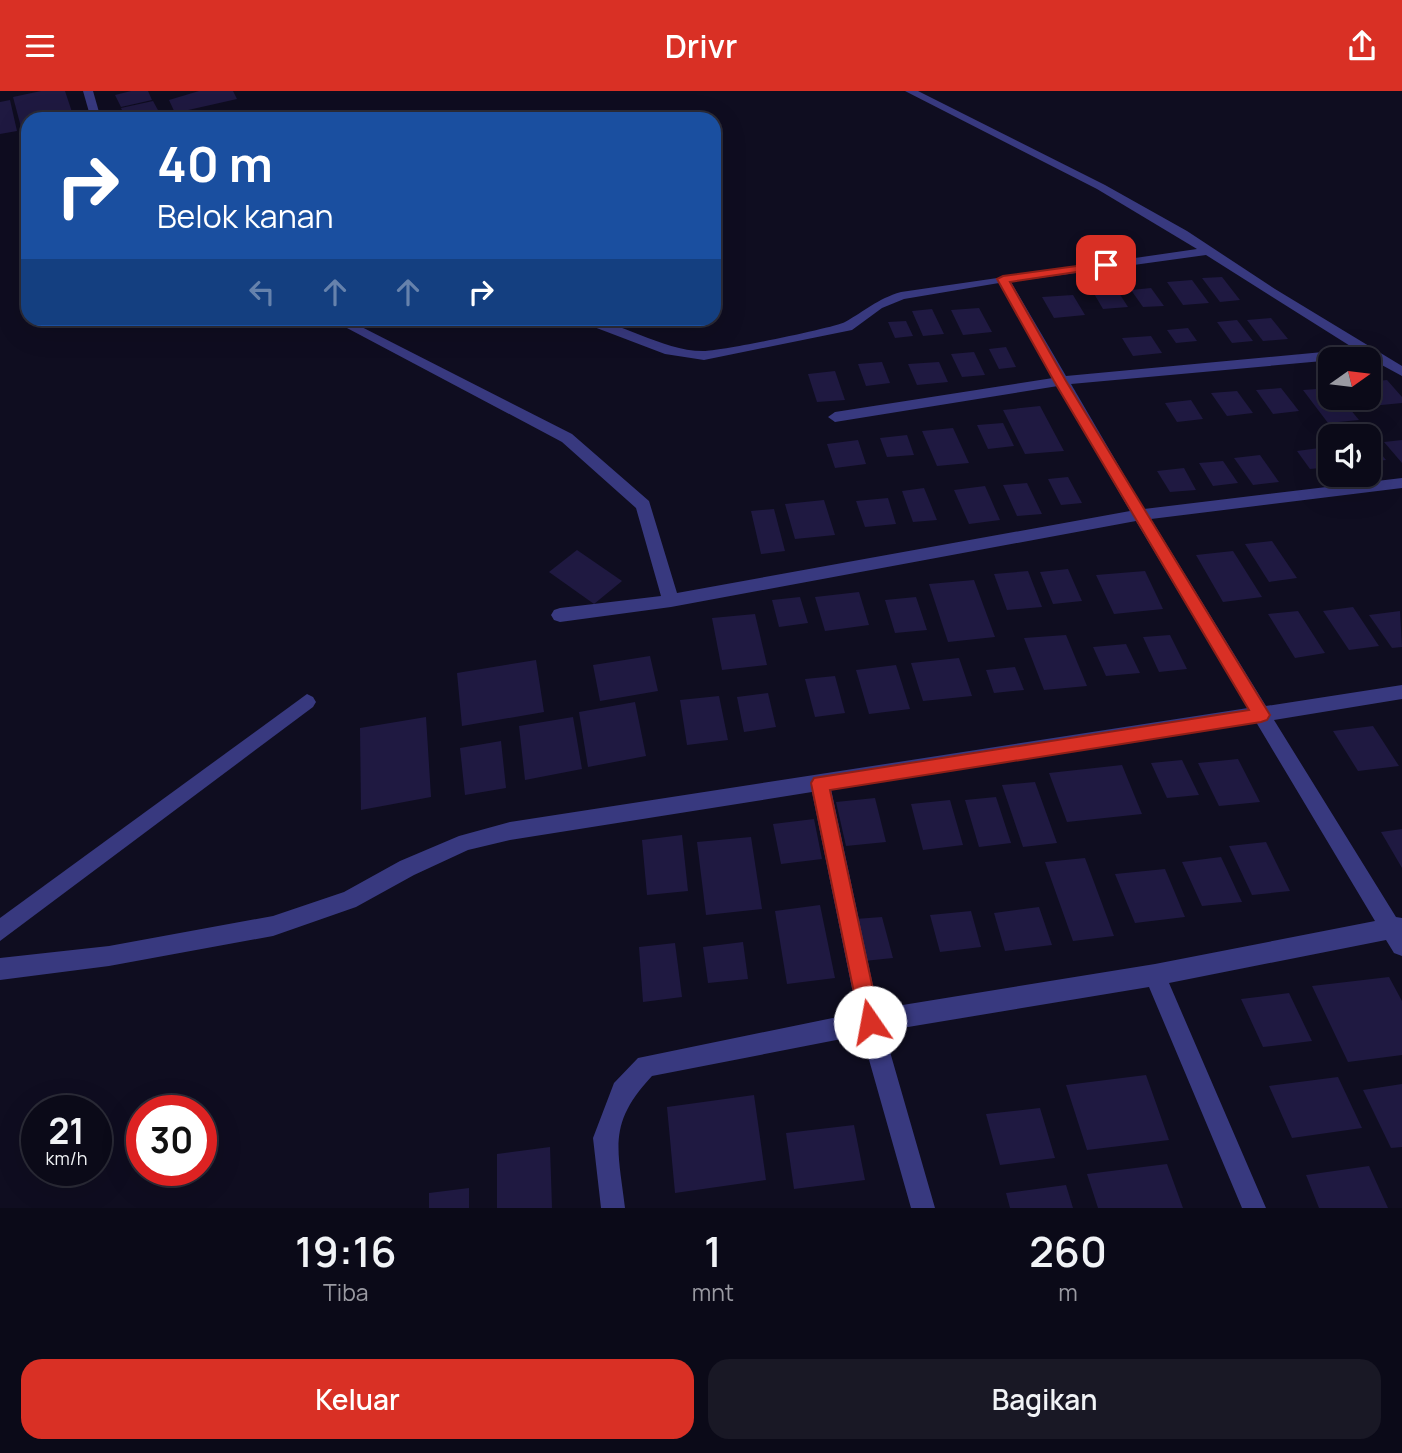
<!DOCTYPE html>
<html lang="id">
<style>
:root{--surface:#0b0a18;--page:#191825;--text:#f1f3f6;--muted:#9a9aa2;--line:#2b2b37;--accent:#d93025}
body{margin:0;font-family:Manrope,sans-serif;background:var(--page);color:var(--text);height:100vh;display:flex;flex-direction:column;font-size:26px;white-space:nowrap}
*{box-sizing:border-box;margin:0}
p{font-size:23px;color:var(--muted)}
.icon{flex:none;width:38px;height:38px;fill:none;stroke:currentColor;stroke-width:2;stroke-linecap:round;stroke-linejoin:round}
.map{position:relative;height:1117px;overflow:hidden}
.panel{display:flex;flex-direction:column;background:var(--surface);flex:1}
.panel>*{flex:none}
.top-card{position:absolute;left:21px;top:21px;width:700px;height:214px;border-radius:21px;box-shadow:0 7px 28px #0002,0 0 0 2px var(--line);background:#1a4fa0;color:#fff;overflow:hidden}
.needle{width:46px;rotate:76deg}
.tools{position:absolute;left:1318px;top:256px;display:grid;gap:14px}
.tools a{display:grid;place-items:center;width:63px;height:63px;border-radius:14px;background:var(--surface);box-shadow:0 7px 28px #0002,0 0 0 2px var(--line);font-size:35px}
.speed{position:absolute;left:21px;top:1004px;display:flex;gap:14px;font-size:35px;font-weight:700;text-align:center}
.speed>*{display:grid;place-content:center;width:91px;height:91px;border-radius:50%;background:var(--surface);box-shadow:0 7px 28px #0002,0 0 0 2px var(--line);line-height:1}
.speed small{font-size:18px;font-weight:400}
.speed .limit{border:10px solid #d22;background:#fff;color:#111}
.pin{position:absolute;display:grid;place-items:center;width:60px;height:60px;color:#fff;margin:-30px;border-radius:14px;box-shadow:0 4px 10px #0006}
.me{position:absolute;width:77px;margin:-38px;rotate:348deg;stroke-linejoin:round;filter:drop-shadow(0 0 5px #0008)}
.turn{display:flex;align-items:center;gap:24px;height:147px;padding:0 21px;font-size:32px}
.turn .icon{width:91px;height:91px;stroke-width:2.5}
.turn b{display:block;font-size:49px;line-height:60px}
.lanes{display:flex;align-items:center;height:66px;padding:0 21px;background:#0003;justify-content:center;gap:35px;direction:ltr}
.lanes .off{opacity:.35}
.eta{display:flex;justify-content:space-evenly;align-items:center;height:119px;text-align:center}
.eta b{font-size:42px;font-weight:600;line-height:49px}
.button{display:flex;gap:14px;margin-top:auto;padding:14px 21px}
.button a{flex:1;height:80px;border-radius:21px;background:var(--accent);color:#fff;font-size:28px;font-weight:600;line-height:80px;text-align:center}
.button a+a{background:var(--page);color:var(--text)}
header{display:flex;justify-content:space-between;align-items:center;height:91px;padding:0 21px;background:var(--accent);color:#fff;font-size:32px;font-weight:600}
.map>svg:first-child{display:block}
.building{fill:#1f1941}
.lines{fill:none;stroke-linecap:round;stroke-linejoin:round}
.street{fill:#38397f;fill-rule:evenodd}
.route{fill:#d93025;stroke:#8d1f18;stroke-width:2}
</style>
<header><svg class="icon" aria-label="menu" viewBox="0 0 24 24"><path d="M4 6h16M4 12h16M4 18h16"/></svg>Drivr<svg class="icon" aria-label="share" viewBox="0 0 24 24"><path d="M12 15V3M7 8l5-5 5 5M5 13v7h14v-7"/></svg></header>
<div class="map">
<svg width="1402" height="1117" viewBox="0 0 1402 1117">
<rect width="100%" height="100%" fill="#0f0d20"/>
<g class="building">
<path d="M 41,0 L 65,0 L 73,24 L 55,28 L 28,28 L 28,34 L 21,36 L 13,6 Z"/>
<path d="M 131,0 L 148,0 L 152,9 L 121,16 L 115,4 Z"/>
<path d="M 199,0 L 233,0 L 237,8 L 175,22 L 169,9 Z"/>
<path d="M 10,9 L 17,40 L 0,43 L 0,11 Z"/>
<path d="M 153,10 L 159,21 L 126,28 L 121,17 Z"/>
<path d="M 1222,186 L 1240,209 L 1220,211 L 1202,187 Z"/>
<path d="M 1192,189 L 1209,212 L 1183,214 L 1167,191 Z"/>
<path d="M 1151,197 L 1164,215 L 1143,216 L 1131,199 Z"/>
<path d="M 1117,199 L 1128,216 L 1103,218 L 1093,201 Z"/>
<path d="M 1073,204 L 1085,224 L 1054,227 L 1042,206 Z"/>
<path d="M 979,217 L 992,241 L 963,244 L 951,219 Z"/>
<path d="M 932,218 L 944,243 L 923,245 L 912,220 Z"/>
<path d="M 1271,227 L 1288,248 L 1263,250 L 1247,229 Z"/>
<path d="M 1237,229 L 1253,250 L 1232,252 L 1217,231 Z"/>
<path d="M 906,230 L 913,245 L 895,247 L 888,231 Z"/>
<path d="M 1188,237 L 1197,250 L 1176,252 L 1167,239 Z"/>
<path d="M 1151,245 L 1162,262 L 1133,265 L 1122,247 Z"/>
<path d="M 1006,256 L 1016,276 L 999,278 L 989,258 Z"/>
<path d="M 974,261 L 985,284 L 962,286 L 951,263 Z"/>
<path d="M 882,271 L 890,292 L 866,295 L 858,273 Z"/>
<path d="M 939,271 L 948,291 L 917,294 L 908,273 Z"/>
<path d="M 835,280 L 845,309 L 817,311 L 808,283 Z"/>
<path d="M 1387,289 L 1402,306 L 1402,312 L 1371,315 L 1364,306 L 1368,306 L 1368,291 Z"/>
<path d="M 1281,297 L 1299,320 L 1273,323 L 1256,299 Z"/>
<path d="M 1330,297 L 1330,306 L 1340,306 L 1359,329 L 1328,332 L 1303,299 Z"/>
<path d="M 1237,300 L 1253,322 L 1227,325 L 1211,302 Z"/>
<path d="M 1191,309 L 1203,328 L 1177,331 L 1165,312 Z"/>
<path d="M 1040,315 L 1064,360 L 1025,363 L 1003,319 Z"/>
<path d="M 1003,332 L 1014,355 L 988,358 L 977,334 Z"/>
<path d="M 953,337 L 969,372 L 937,375 L 922,340 Z"/>
<path d="M 907,344 L 914,364 L 887,366 L 880,347 Z"/>
<path d="M 1368,347 L 1386,369 L 1368,371 Z"/>
<path d="M 858,349 L 866,373 L 835,377 L 827,353 Z"/>
<path d="M 1402,349 L 1402,372 L 1384,351 Z"/>
<path d="M 1327,356 L 1330,360 L 1330,376 L 1310,378 L 1297,360 Z"/>
<path d="M 1260,364 L 1279,391 L 1253,394 L 1234,367 Z"/>
<path d="M 1223,370 L 1238,392 L 1213,395 L 1199,372 Z"/>
<path d="M 1184,377 L 1196,399 L 1170,401 L 1157,380 Z"/>
<path d="M 1068,386 L 1082,412 L 1061,414 L 1048,388 Z"/>
<path d="M 1027,392 L 1042,423 L 1017,425 L 1003,394 Z"/>
<path d="M 985,395 L 1000,429 L 969,433 L 954,399 Z"/>
<path d="M 924,397 L 937,429 L 913,431 L 902,400 Z"/>
<path d="M 888,407 L 896,433 L 865,436 L 856,410 Z"/>
<path d="M 824,409 L 835,444 L 795,448 L 785,413 Z"/>
<path d="M 774,418 L 785,460 L 761,463 L 751,420 Z"/>
<path d="M 1272,450 L 1297,487 L 1269,491 L 1245,453 Z"/>
<path d="M 577,459 L 622,490 L 594,513 L 549,481 Z"/>
<path d="M 1233,460 L 1262,506 L 1223,511 L 1196,464 Z"/>
<path d="M 1068,478 L 1082,510 L 1053,513 L 1040,481 Z"/>
<path d="M 1028,480 L 1042,516 L 1007,519 L 994,483 Z"/>
<path d="M 1145,480 L 1163,518 L 1114,523 L 1096,484 Z"/>
<path d="M 974,489 L 995,546 L 948,551 L 929,493 Z"/>
<path d="M 859,501 L 869,534 L 825,540 L 815,506 Z"/>
<path d="M 800,506 L 808,532 L 779,536 L 772,509 Z"/>
<path d="M 916,506 L 927,539 L 895,542 L 885,509 Z"/>
<path d="M 1353,516 L 1379,555 L 1349,559 L 1323,520 Z"/>
<path d="M 1298,520 L 1325,562 L 1295,567 L 1268,523 Z"/>
<path d="M 1400,520 L 1402,556 L 1392,557 L 1369,524 Z"/>
<path d="M 755,523 L 767,574 L 722,579 L 712,527 Z"/>
<path d="M 1066,544 L 1087,595 L 1044,599 L 1024,547 Z"/>
<path d="M 1170,544 L 1187,578 L 1159,581 L 1143,546 Z"/>
<path d="M 1126,553 L 1140,582 L 1106,585 L 1093,556 Z"/>
<path d="M 650,565 L 658,600 L 600,610 L 593,574 Z"/>
<path d="M 959,567 L 972,605 L 923,610 L 911,572 Z"/>
<path d="M 536,569 L 544,621 L 462,635 L 457,582 Z"/>
<path d="M 896,574 L 910,618 L 869,623 L 856,579 Z"/>
<path d="M 1015,576 L 1024,599 L 994,602 L 986,579 Z"/>
<path d="M 835,585 L 845,622 L 815,626 L 805,588 Z"/>
<path d="M 768,602 L 776,636 L 744,641 L 737,606 Z"/>
<path d="M 719,605 L 728,649 L 687,654 L 680,609 Z"/>
<path d="M 635,611 L 646,665 L 588,676 L 579,621 Z"/>
<path d="M 426,626 L 431,706 L 361,719 L 360,637 Z"/>
<path d="M 573,626 L 582,678 L 525,689 L 519,635 Z"/>
<path d="M 1373,635 L 1399,675 L 1358,680 L 1333,640 Z"/>
<path d="M 501,650 L 506,697 L 465,704 L 460,657 Z"/>
<path d="M 1238,668 L 1260,711 L 1219,715 L 1198,672 Z"/>
<path d="M 1182,669 L 1199,704 L 1167,707 L 1151,672 Z"/>
<path d="M 1122,674 L 1142,723 L 1067,731 L 1049,682 Z"/>
<path d="M 1035,691 L 1057,752 L 1023,756 L 1002,694 Z"/>
<path d="M 996,706 L 1011,752 L 979,756 L 965,709 Z"/>
<path d="M 875,707 L 886,751 L 846,755 L 836,711 Z"/>
<path d="M 950,709 L 963,754 L 923,759 L 911,713 Z"/>
<path d="M 814,728 L 822,768 L 781,773 L 773,733 Z"/>
<path d="M 1402,738 L 1402,777 L 1381,741 Z"/>
<path d="M 682,744 L 688,800 L 647,804 L 642,749 Z"/>
<path d="M 751,746 L 762,818 L 706,824 L 697,751 Z"/>
<path d="M 1266,751 L 1290,800 L 1252,804 L 1229,755 Z"/>
<path d="M 1221,766 L 1242,811 L 1202,815 L 1182,771 Z"/>
<path d="M 1085,767 L 1114,845 L 1073,850 L 1045,771 Z"/>
<path d="M 1165,778 L 1185,826 L 1135,832 L 1115,783 Z"/>
<path d="M 820,814 L 835,887 L 787,893 L 775,820 Z"/>
<path d="M 1039,816 L 1052,854 L 1005,860 L 994,822 Z"/>
<path d="M 971,820 L 981,856 L 940,861 L 930,824 Z"/>
<path d="M 882,826 L 893,867 L 864,870 L 855,828 Z"/>
<path d="M 743,851 L 748,888 L 708,892 L 703,856 Z"/>
<path d="M 675,852 L 682,906 L 643,911 L 639,856 Z"/>
<path d="M 1389,886 L 1402,910 L 1402,964 L 1348,971 L 1312,895 Z"/>
<path d="M 1289,902 L 1312,950 L 1263,956 L 1241,908 Z"/>
<path d="M 1146,984 L 1169,1049 L 1087,1059 L 1066,994 Z"/>
<path d="M 1338,986 L 1362,1037 L 1292,1047 L 1269,995 Z"/>
<path d="M 1402,993 L 1402,1056 L 1391,1057 L 1363,999 Z"/>
<path d="M 754,1004 L 766,1089 L 675,1102 L 667,1016 Z"/>
<path d="M 1040,1017 L 1055,1067 L 1000,1074 L 986,1023 Z"/>
<path d="M 854,1034 L 865,1089 L 794,1098 L 786,1042 Z"/>
<path d="M 550,1056 L 552,1117 L 497,1117 L 497,1063 Z"/>
<path d="M 1167,1073 L 1183,1117 L 1098,1117 L 1087,1083 Z"/>
<path d="M 1369,1075 L 1388,1117 L 1319,1117 L 1306,1084 Z"/>
<path d="M 1066,1094 L 1073,1117 L 1010,1117 L 1006,1102 Z"/>
<path d="M 469,1097 L 469,1117 L 429,1117 L 429,1102 Z"/>
</g>
<g class="lines">
<g class="street">
<path d="M 83,0 L 93,0 L 101,28 L 91,28 Z"/>
<path d="M 905,0 L 918,0 L 1105,94 L 1187,140 L 1275,198 L 1402,275 L 1402,285 L 1367,266 L 1071,293 L 1144,418 L 1402,387 L 1402,397 L 1151,428 L 1266,615 L 1402,594 L 1402,608 L 1274,629 L 1396,826 L 1402,827 L 1402,865 L 1394,862 L 1386,849 L 1169,892 L 1266,1117 L 1242,1117 L 1149,896 L 884,940 L 935,1117 L 911,1117 L 862,944 L 652,985 C 607,1033 618,1057 625,1117 L 601,1117 L 593,1047 L 614,992 L 638,967 L 857,922 L 812,701 L 510,749 L 468,759 L 414,784 L 356,816 L 273,845 L 109,875 L 0,889 L 0,867 L 109,855 L 273,825 L 344,801 L 400,770 L 459,745 L 510,731 L 1248,617 L 1136,430 L 671,516 L 560,531 L 554,529 L 551,524 L 554,519 L 560,517 L 661,505 L 636,417 L 562,351 L 330,228 L 346,228 L 572,343 L 649,410 L 677,502 L 1130,420 L 1058,295 L 835,331 L 828,326 L 835,321 L 1053,287 L 999,192 L 904,208 L 882,217 L 852,239 L 704,269 L 665,263 L 573,228 C 615,224 658,260 703,260 C 716,261 834,237 845,231 C 865,220 877,208 901,201 L 1197,158 L 1097,98 ZM 1206,164 L 1355,258 L 1066,285 L 1011,191 ZM 1256,631 L 1375,830 L 1155,873 L 878,918 L 831,698 Z"/>
<path d="M 307,603 L 313,606 L 316,611 L 313,616 L 0,850 L 0,827 Z"/>
</g>
</g>
<path class="route" d="M 1106,171 L 1112,174 L 1110,176 L 1010,191 L 1066,290 L 1270,624 L 1267,629 L 1261,631 L 830,699 L 880,931 L 877,938 L 870,941 L 863,938 L 860,931 L 811,692 L 814,687 L 1249,619 L 1054,290 L 997,188 L 1003,185 Z"/>
</svg>
<div class="tools">
<a><svg class="needle" viewBox="-14 -14 28 28"><path d="M0-13l5 13h-10z" fill="#e53935"/><path d="M0 13l5-13h-10z" fill="#9a9aa2"/></svg></a>
<a><svg class="icon" aria-label="sound" viewBox="0 0 24 24"><path d="M4 9h4l5-4v14l-5-4H4zM17 9q2 3 0 6"/></svg></a>
</div>
<div class="speed"><div>21<small>km/h</small></div><div class="limit">30</div></div>
<div class="pin" style="left:1106px;top:174px;background:#d93025"><svg class="icon" aria-label="arrive" viewBox="0 0 24 24"><path d="M6 21V4h12l-3 4 3 4H6"/></svg></div>
<svg class="me" style="left:870px;top:931px" viewBox="-20 -20 40 40"><circle r="19" fill="#fff"/><path d="M0-13L10 11 0 6-10 11z" fill="#d93025"/></svg>
<div class="top-card">
<div class="turn"><svg class="icon" aria-label="right" viewBox="0 0 24 24"><path d="M7 20v-9h11M14 6l5 5-5 5"/></svg><div><b>40 m</b>Belok kanan</div></div>
<div class="lanes"><svg class="icon off" aria-label="left" viewBox="0 0 24 24"><path d="M17 20v-9H6M10 6l-5 5 5 5"/></svg><svg class="icon off" aria-label="ahead" viewBox="0 0 24 24"><path d="M12 20V5M6 11l6-6 6 6"/></svg><svg class="icon off" aria-label="ahead" viewBox="0 0 24 24"><path d="M12 20V5M6 11l6-6 6 6"/></svg><svg class="icon" aria-label="right" viewBox="0 0 24 24"><path d="M7 20v-9h11M14 6l5 5-5 5"/></svg></div>
</div>
</div>
<section class="panel">
<div class="eta">
<div><b>19:16</b><p>Tiba</p></div>
<div><b>1</b><p>mnt</p></div>
<div><b>260</b><p>m</p></div>
</div>
<div class="button"><a>Keluar</a><a>Bagikan</a></div>
</section>
